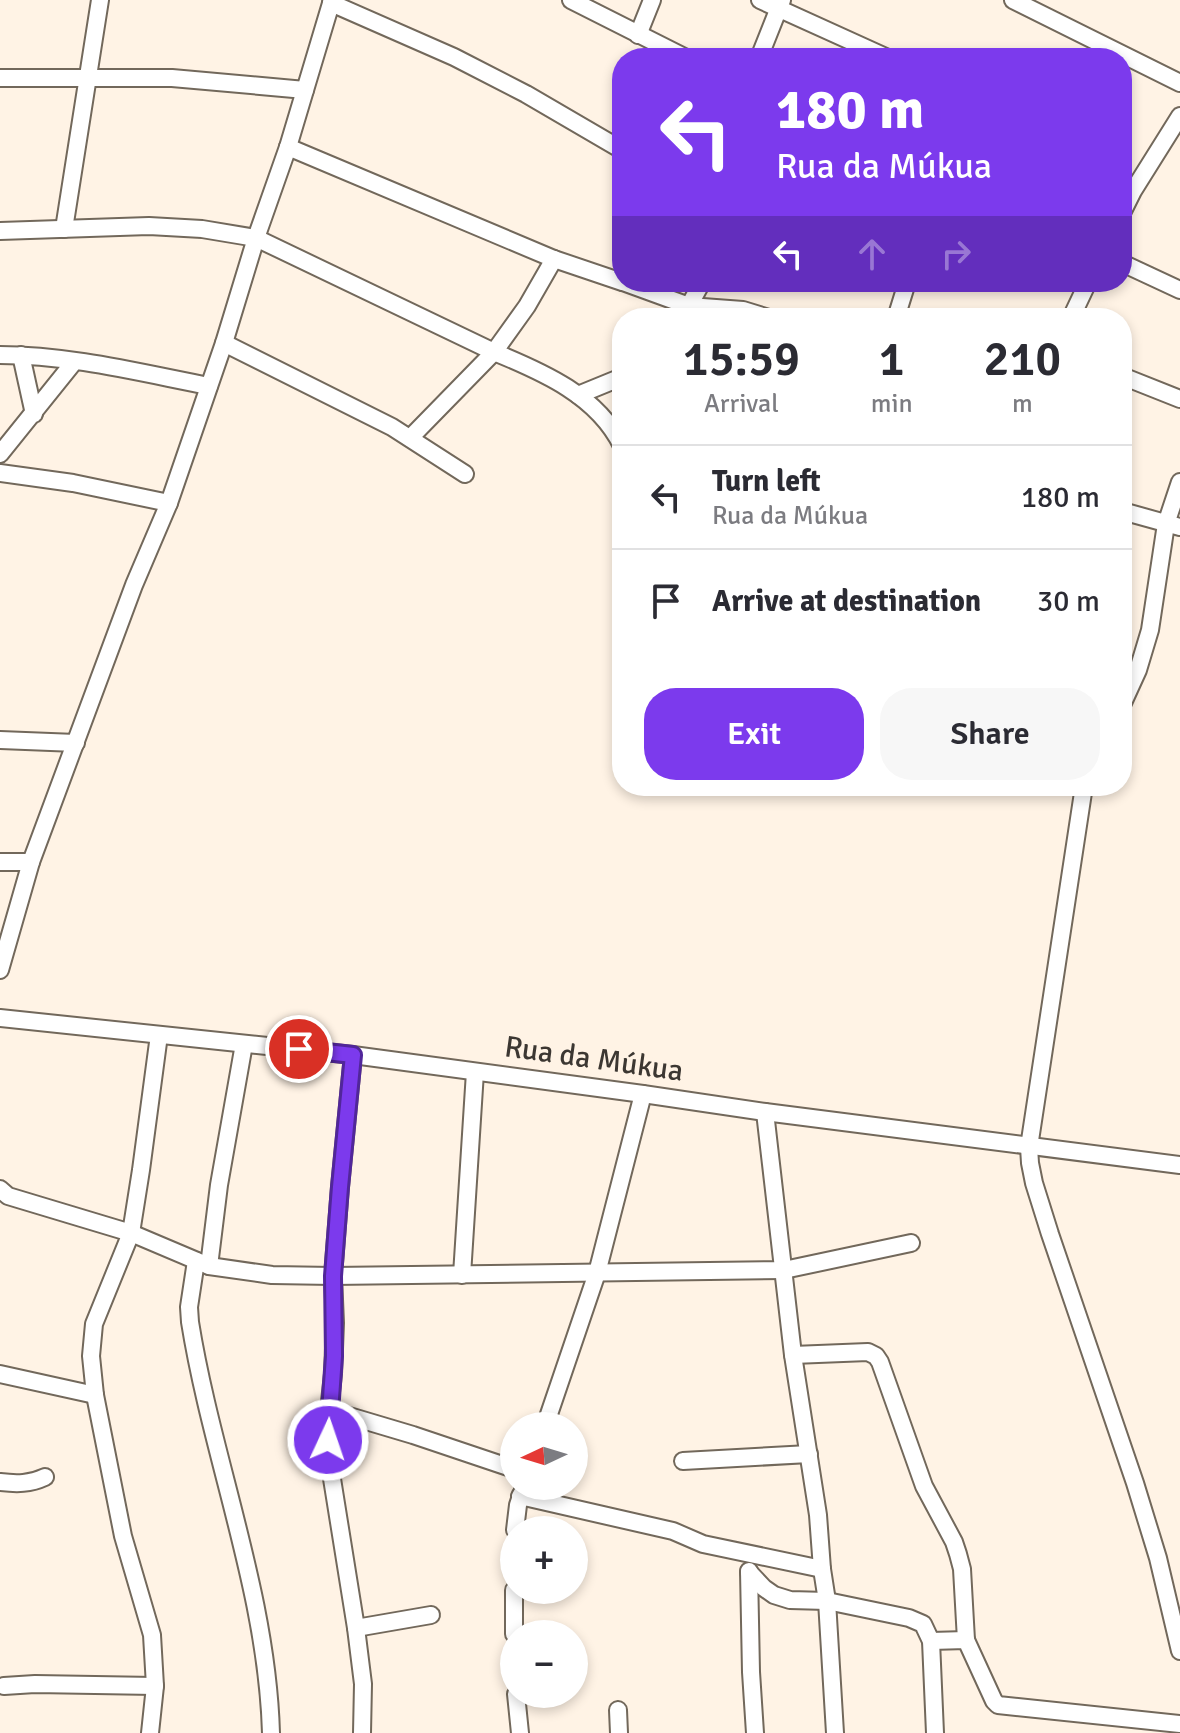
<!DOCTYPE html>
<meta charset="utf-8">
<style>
:root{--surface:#fff;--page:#f7f7f7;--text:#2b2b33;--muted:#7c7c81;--line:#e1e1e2;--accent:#7c3aed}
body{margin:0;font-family:Signika,sans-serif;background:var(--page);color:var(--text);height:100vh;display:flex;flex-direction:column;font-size:30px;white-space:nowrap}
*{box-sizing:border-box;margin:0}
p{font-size:26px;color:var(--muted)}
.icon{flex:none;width:44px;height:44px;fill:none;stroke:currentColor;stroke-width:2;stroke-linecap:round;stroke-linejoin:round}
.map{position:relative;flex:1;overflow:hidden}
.side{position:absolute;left:612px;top:308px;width:520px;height:488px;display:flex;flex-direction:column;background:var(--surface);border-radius:32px;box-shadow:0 4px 12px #0003}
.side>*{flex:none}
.guide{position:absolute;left:612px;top:48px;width:520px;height:244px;border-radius:32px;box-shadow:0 4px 12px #0003;background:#7c3aed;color:#fff;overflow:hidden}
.needle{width:52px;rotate:266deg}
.fabs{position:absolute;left:500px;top:1412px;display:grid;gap:16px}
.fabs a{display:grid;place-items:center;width:88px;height:88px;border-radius:50%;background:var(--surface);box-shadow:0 4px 12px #0003;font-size:40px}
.pin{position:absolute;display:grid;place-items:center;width:68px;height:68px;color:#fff;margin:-34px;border:4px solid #fff;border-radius:50%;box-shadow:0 2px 8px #0007}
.me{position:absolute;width:88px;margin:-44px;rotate:3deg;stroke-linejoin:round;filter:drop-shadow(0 0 6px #0008)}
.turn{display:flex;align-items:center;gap:28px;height:168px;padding:0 32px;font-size:36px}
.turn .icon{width:104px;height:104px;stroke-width:2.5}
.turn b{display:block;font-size:56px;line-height:68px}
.lanes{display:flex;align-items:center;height:76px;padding:0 32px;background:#0003;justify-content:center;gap:40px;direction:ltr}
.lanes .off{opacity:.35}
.eta{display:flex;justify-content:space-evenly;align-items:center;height:136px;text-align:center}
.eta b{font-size:48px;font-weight:600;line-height:56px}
.cta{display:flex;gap:16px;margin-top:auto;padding:16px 32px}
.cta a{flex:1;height:92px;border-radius:32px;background:var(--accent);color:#fff;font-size:32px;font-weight:600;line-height:92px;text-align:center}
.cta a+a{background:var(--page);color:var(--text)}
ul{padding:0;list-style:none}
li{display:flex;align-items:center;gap:24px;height:104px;padding:0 32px;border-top:2px solid var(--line)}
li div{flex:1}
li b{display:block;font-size:30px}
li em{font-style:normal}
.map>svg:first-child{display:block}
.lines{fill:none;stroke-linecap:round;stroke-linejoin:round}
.minor-casing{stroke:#72685b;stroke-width:20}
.minor{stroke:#fff;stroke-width:16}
.route-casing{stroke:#51269a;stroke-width:20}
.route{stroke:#7c3aed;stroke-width:14}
.labels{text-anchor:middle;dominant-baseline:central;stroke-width:8;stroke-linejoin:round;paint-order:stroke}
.street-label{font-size:30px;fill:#3c3732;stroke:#fff3e5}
</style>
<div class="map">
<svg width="1180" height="1733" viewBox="0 0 1180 1733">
<rect width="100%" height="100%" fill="#fff3e5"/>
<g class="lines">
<defs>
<g id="minor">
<path d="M 571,0 L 686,58"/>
<path d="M 760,0 L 888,58"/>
<path d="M 1013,0 L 1180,83"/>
<path d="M 331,3 L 454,57 L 526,94 L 622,150"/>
<path d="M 638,35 L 652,0"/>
<path d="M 759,58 L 782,0"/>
<path d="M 0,78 L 172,78 L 305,90"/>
<path d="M 288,147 L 554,259 L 622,282"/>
<path d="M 1122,213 L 1133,191 L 1180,116"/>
<path d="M 64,229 L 100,0"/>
<path d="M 0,231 L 149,226 L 202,229 L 256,238 L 494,352 C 543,372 598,396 622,446"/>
<path d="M 1122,263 L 1180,290"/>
<path d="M 623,282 L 689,306 L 743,310 L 769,318"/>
<path d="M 689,306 L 702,282"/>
<path d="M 896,318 L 905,289 L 904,282"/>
<path d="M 1071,318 L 1088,282"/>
<path d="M 224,343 L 392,427 L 465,474"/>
<path d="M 0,355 C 70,355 141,373 209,386"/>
<path d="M 21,355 L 34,414"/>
<path d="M 1122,376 L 1180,399"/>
<path d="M 578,395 L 622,377"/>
<path d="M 410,438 L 494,352 L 527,306 L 554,259"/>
<path d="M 0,454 L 74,362"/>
<path d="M 0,473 L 73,483 L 169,503"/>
<path d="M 1122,511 L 1180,527"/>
<path d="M 1122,705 L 1138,670 L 1150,630 L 1166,524 L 1180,482"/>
<path d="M 0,740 L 76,743"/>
<path d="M 1084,786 L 1029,1147 L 1030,1163 L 1034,1183 L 1050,1234 L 1135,1483 L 1158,1558 L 1180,1651"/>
<path d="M 0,862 L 31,862"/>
<path d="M 0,970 L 31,862 L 134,585 L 169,503 L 224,343 L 256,238 L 288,147 L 332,0"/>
<path d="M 0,1018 L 353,1055 L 643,1094 L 765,1112 L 1180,1165"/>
<path d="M 353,1055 L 340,1187 L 333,1276 L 335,1323 L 333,1374 L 329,1410 L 329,1460 L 356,1628 L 363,1684 L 362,1733"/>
<path d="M 765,1112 L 793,1355 L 818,1515 L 822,1569 L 827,1601 L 835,1733"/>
<path d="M 0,1189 L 8,1196 L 131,1233 L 209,1266 L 272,1275 L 333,1276 L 784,1270 L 911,1243"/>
<path d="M 196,1261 L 189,1307 L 190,1322 C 212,1459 267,1592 271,1733"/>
<path d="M 209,1266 L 219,1185 L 244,1044"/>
<path d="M 462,1275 L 475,1072"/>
<path d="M 793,1355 L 868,1352 L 876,1356 L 880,1362 L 924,1486 L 954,1542 L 958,1554 L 962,1569 L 966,1640"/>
<path d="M 0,1374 L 95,1395"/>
<path d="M 329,1410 L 413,1435 L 514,1469"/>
<path d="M 545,1426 L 597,1273 L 643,1094"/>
<path d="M 683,1461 L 809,1454"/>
<path d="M 0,1482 C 17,1484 30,1484 45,1477"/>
<path d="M 520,1496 L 673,1531 L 703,1544 L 822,1569"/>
<path d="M 515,1530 L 518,1505 L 524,1487"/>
<path d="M 749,1571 L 751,1672 L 755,1733"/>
<path d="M 749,1572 L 764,1588 L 774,1595 L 790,1600 L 827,1601 L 909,1618 L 923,1624 L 931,1641 L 935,1733"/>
<path d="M 356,1628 L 431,1615"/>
<path d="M 514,1634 L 514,1590"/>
<path d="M 931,1641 L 966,1640 L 994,1701 L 998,1705 L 1180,1724"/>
<path d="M 514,1660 L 514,1674"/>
<path d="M 4,1686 L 35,1684 L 155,1686"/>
<path d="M 516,1694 L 520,1733"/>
<path d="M 618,1710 L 619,1733"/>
<path d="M 150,1733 L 155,1686 L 152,1635 L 123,1536 L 95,1395 L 91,1356 L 94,1324 L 131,1233 L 141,1170 L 159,1035"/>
</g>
</defs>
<use href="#minor" class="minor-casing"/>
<use href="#minor" class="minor"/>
</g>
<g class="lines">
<defs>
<path id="route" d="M 299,1049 L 353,1055 L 340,1187 L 333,1276 L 334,1356 L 328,1440"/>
</defs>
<use href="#route" class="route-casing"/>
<use href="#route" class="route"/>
</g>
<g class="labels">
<g class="street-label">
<text transform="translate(594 1059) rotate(8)">Rua da Múkua</text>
</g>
</g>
</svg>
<div class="fabs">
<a><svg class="needle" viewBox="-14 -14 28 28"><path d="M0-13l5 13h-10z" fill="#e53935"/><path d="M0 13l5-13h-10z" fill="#7c7c81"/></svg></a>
<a>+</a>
<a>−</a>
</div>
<div class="pin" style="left:299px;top:1049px;background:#d93025"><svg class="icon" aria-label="arrive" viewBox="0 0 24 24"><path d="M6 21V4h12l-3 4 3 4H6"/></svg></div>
<svg class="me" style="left:328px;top:1440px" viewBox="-20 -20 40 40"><circle r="17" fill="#7c3aed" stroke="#fff" stroke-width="3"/><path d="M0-11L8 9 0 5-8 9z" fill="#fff"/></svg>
<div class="guide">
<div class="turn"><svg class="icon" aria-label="left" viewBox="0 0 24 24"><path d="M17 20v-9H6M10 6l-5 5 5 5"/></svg><div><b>180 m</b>Rua da Múkua</div></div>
<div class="lanes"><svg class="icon" aria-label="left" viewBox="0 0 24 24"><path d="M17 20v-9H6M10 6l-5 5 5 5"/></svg><svg class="icon off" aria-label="ahead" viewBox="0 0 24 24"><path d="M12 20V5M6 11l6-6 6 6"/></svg><svg class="icon off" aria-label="right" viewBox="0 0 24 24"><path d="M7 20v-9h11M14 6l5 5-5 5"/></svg></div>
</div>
<section class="side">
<div class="eta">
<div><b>15:59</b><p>Arrival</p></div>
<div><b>1</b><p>min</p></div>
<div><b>210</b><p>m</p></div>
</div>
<ul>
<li><svg class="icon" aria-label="left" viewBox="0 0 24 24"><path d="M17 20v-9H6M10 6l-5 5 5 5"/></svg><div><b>Turn left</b><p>Rua da Múkua</p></div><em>180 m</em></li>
<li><svg class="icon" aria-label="arrive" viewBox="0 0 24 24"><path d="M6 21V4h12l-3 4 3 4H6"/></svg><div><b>Arrive at destination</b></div><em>30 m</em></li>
</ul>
<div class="cta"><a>Exit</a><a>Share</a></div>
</section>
</div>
